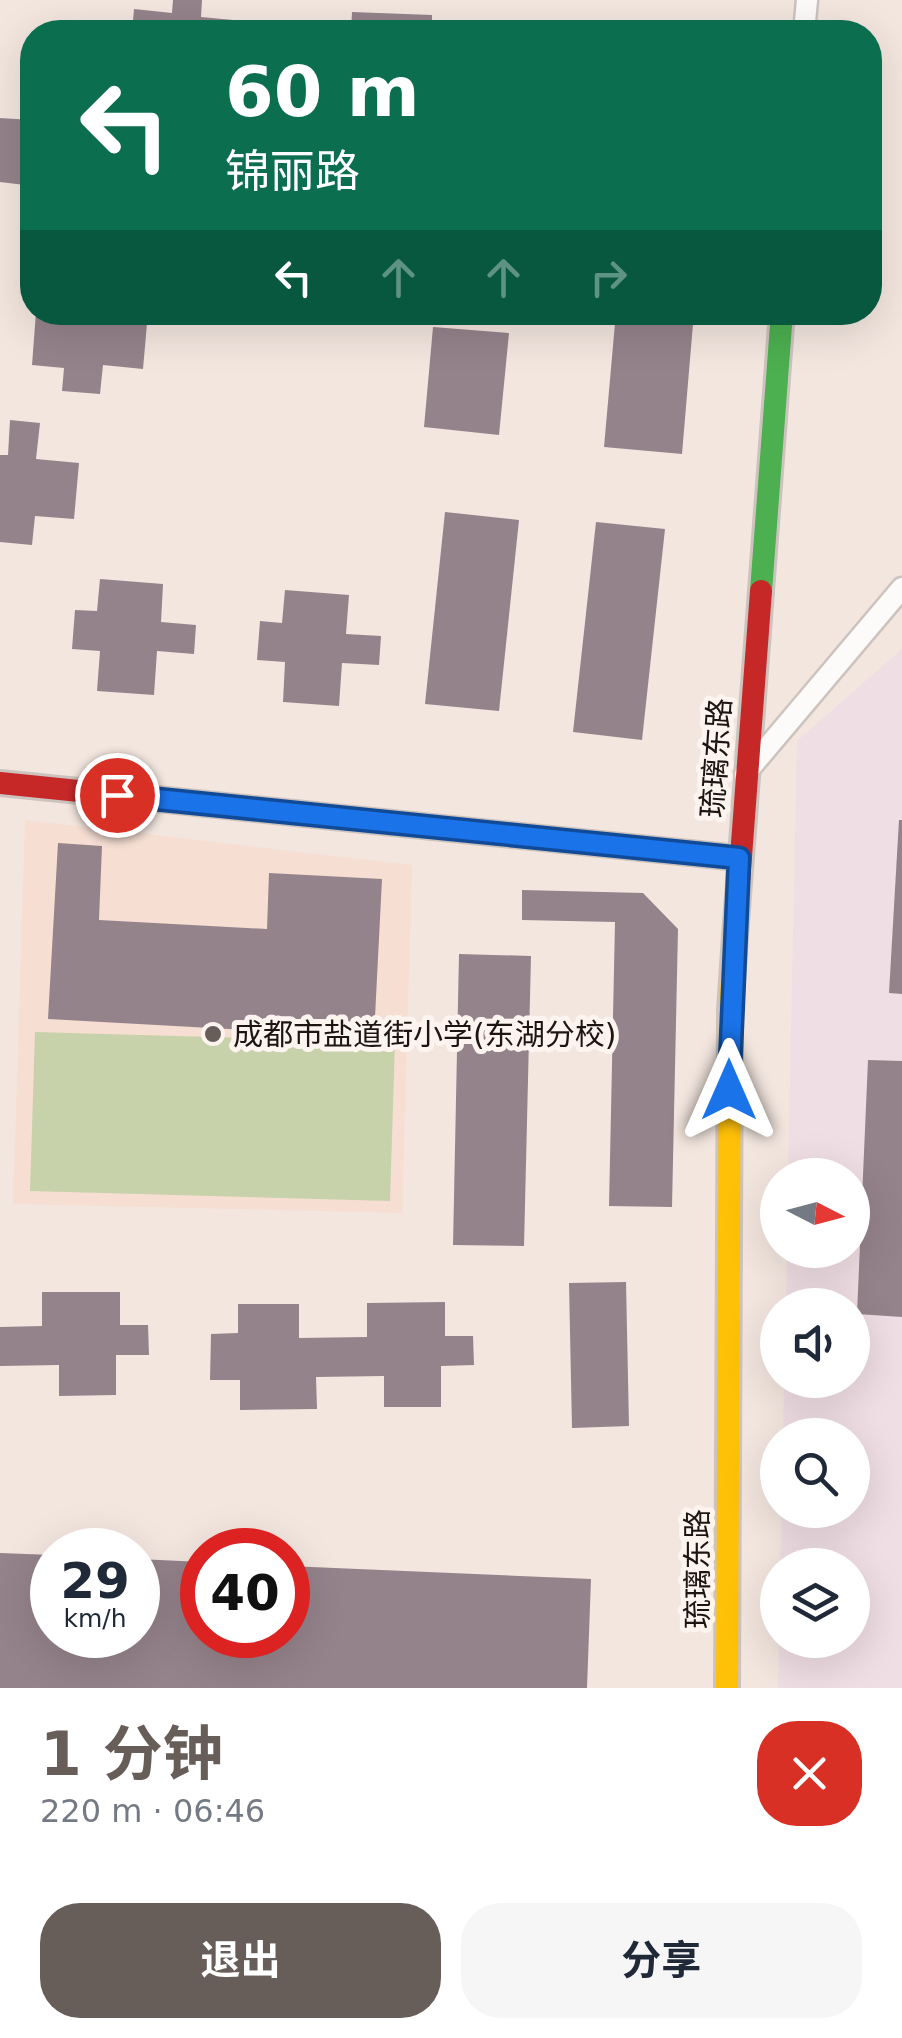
<!DOCTYPE html>
<html lang="zh">
<meta charset="utf-8">
<style>
:root{--surface:#fff;--page:#f6f6f7;--text:#1f2937;--muted:#747a83;--accent:#685e59}
body{margin:0;font-family:"DejaVu Sans","Noto Sans SC",sans-serif;background:var(--page);color:var(--text);height:100vh;display:flex;flex-direction:column;font-size:38px;white-space:nowrap}
*{box-sizing:border-box;margin:0}
p{font-size:32px;color:var(--muted)}
.icon{flex:none;width:55px;height:55px;fill:none;stroke:currentColor;stroke-width:2;stroke-linecap:round;stroke-linejoin:round}
.map{position:relative;height:1688px;overflow:hidden}
.side{display:flex;flex-direction:column;background:var(--surface);flex:1}
.side>*{flex:none}
.hud{position:absolute;left:20px;top:20px;width:862px;height:305px;border-radius:40px;box-shadow:0 10px 40px #0002;background:#0b6e4f;color:#fff;overflow:hidden}
.needle{width:65px;rotate:96deg}
.tools{position:absolute;left:760px;top:1158px;display:grid;gap:20px}
.tools a{display:grid;place-items:center;width:110px;height:110px;border-radius:50%;background:var(--surface);box-shadow:0 10px 40px #0002;font-size:50px}
.speed{position:absolute;left:30px;top:1528px;display:flex;gap:20px;font-size:50px;font-weight:700;text-align:center}
.speed>*{display:grid;place-content:center;width:130px;height:130px;border-radius:50%;background:var(--surface);box-shadow:0 10px 40px #0002;line-height:1}
.speed small{font-size:25px;font-weight:400}
.speed .limit{border:15px solid #d22;background:#fff;color:#111}
.pin{position:absolute;display:grid;place-items:center;width:85px;height:85px;color:#fff;margin:-42px;border:5px solid #fff;border-radius:50%;box-shadow:0 2px 10px #0007}
.me{position:absolute;width:110px;margin:-55px;rotate:0deg;stroke-linejoin:round;filter:drop-shadow(0 0 8px #0008)}
.turn{display:flex;align-items:center;gap:35px;height:210px;padding:0 40px;font-size:45px}
.turn .icon{width:130px;height:130px;stroke-width:2.5}
.turn b{display:block;font-size:70px;line-height:85px}
.lanes{display:flex;align-items:center;height:95px;padding:0 40px;background:#0003;justify-content:center;gap:50px;direction:ltr}
.lanes .off{opacity:.35}
.round{display:grid;place-items:center;flex:none;width:105px;height:105px;border-radius:40px;background:var(--page)}
.summary{display:flex;align-items:center;justify-content:space-between;height:170px;padding:0 40px}
h1{font-size:60px;font-weight:700;line-height:75px;color:var(--accent)}
.button{display:flex;gap:20px;margin-top:auto;padding:20px 40px}
.button a{flex:1;height:115px;border-radius:40px;background:var(--accent);color:#fff;font-size:40px;font-weight:700;line-height:115px;text-align:center}
.button a+a{background:var(--page);color:var(--text)}
.map>svg:first-child{display:block}
.commercial{fill:#efdee3}
.built{fill:#f6ded3}
.green{fill:#c7d2ab}
.building{fill:#95838b}
.lines{fill:none;stroke-linecap:round;stroke-linejoin:round}
.street-casing{stroke:#cdc3be;stroke-width:25}
.fast-casing{stroke:#cdc3be;stroke-width:28}
.slow-casing{stroke:#cdc3be;stroke-width:28}
.jam-casing{stroke:#cdc3be;stroke-width:28}
.street{stroke:#fdfbfa;stroke-width:20}
.fast{stroke:#4caf50;stroke-width:22}
.slow{stroke:#ffc107;stroke-width:22}
.jam{stroke:#c62828;stroke-width:22}
.route-casing{stroke:#114b97;stroke-width:25}
.route{stroke:#1a73e8;stroke-width:18}
.poi-dot{fill:#685e59;stroke:#fdf3ef;stroke-width:4}
.labels{text-anchor:middle;dominant-baseline:central;stroke-width:10;stroke-linejoin:round;paint-order:stroke}
.street-label{font-size:30px;fill:#1d1511;stroke:#fdf3ef}
.poi-label{font-size:30px;fill:#1d1511;stroke:#fdf3ef;text-anchor:start}
</style>
<div class="map">
<svg width="902" height="1688" viewBox="0 0 902 1688">
<rect width="100%" height="100%" fill="#f3e6df"/>
<path class="commercial" d="M 902,649 L 902,1688 L 778,1688 L 779,1640 L 852,1640 L 852,1565 L 780,1565 L 782,1510 L 852,1510 L 852,1435 L 783,1435 L 784,1380 L 852,1380 L 852,1305 L 786,1305 L 787,1250 L 852,1250 L 852,1175 L 788,1175 L 797,741 Z"/>
<path class="built" d="M 25,820 L 412,865 L 402,1213 L 13,1204 Z"/>
<path class="green" d="M 35,1032 L 395,1042 L 390,1201 L 30,1191 Z"/>
<g class="building">
<path d="M 173,0 L 202,0 L 201,17 L 244,21 L 243,32 L 132,32 L 134,9 L 172,13 Z"/>
<path d="M 352,12 L 432,15 L 432,32 L 351,32 Z"/>
<path d="M 0,118 L 32,120 L 32,208 L 23,207 L 25,185 L 0,182 Z"/>
<path d="M 36,312 L 148,312 L 143,369 L 103,365 L 100,394 L 62,391 L 64,368 L 32,365 Z"/>
<path d="M 616,312 L 694,312 L 682,454 L 604,447 Z"/>
<path d="M 433,327 L 509,333 L 499,435 L 424,427 Z"/>
<path d="M 10,420 L 40,423 L 36,459 L 79,463 L 74,519 L 35,516 L 32,545 L 0,542 L 0,455 L 8,455 Z"/>
<path d="M 445,512 L 519,520 L 499,711 L 425,704 Z"/>
<path d="M 596,522 L 665,529 L 642,740 L 573,732 Z"/>
<path d="M 100,579 L 163,584 L 161,622 L 196,625 L 194,654 L 157,651 L 154,695 L 97,691 L 100,651 L 72,649 L 75,610 L 97,611 Z"/>
<path d="M 285,590 L 349,595 L 346,634 L 381,636 L 379,665 L 342,663 L 339,706 L 283,702 L 285,662 L 257,660 L 260,621 L 282,623 Z"/>
<path d="M 899,820 L 902,820 L 902,994 L 889,993 Z"/>
<path d="M 58,843 L 102,846 L 99,920 L 267,929 L 269,873 L 382,879 L 374,1037 L 48,1019 Z"/>
<path d="M 522,890 L 643,893 L 678,929 L 672,1207 L 609,1206 L 615,922 L 522,920 Z"/>
<path d="M 459,954 L 531,956 L 524,1246 L 453,1245 Z"/>
<path d="M 868,1060 L 902,1061 L 902,1317 L 857,1314 Z"/>
<path d="M 626,1282 L 629,1426 L 572,1428 L 569,1283 Z"/>
<path d="M 42,1292 L 120,1292 L 120,1325 L 148,1325 L 149,1355 L 116,1355 L 116,1395 L 59,1396 L 59,1365 L 0,1366 L 0,1327 L 42,1326 Z"/>
<path d="M 445,1302 L 445,1336 L 473,1336 L 474,1365 L 441,1366 L 441,1407 L 384,1407 L 384,1376 L 316,1377 L 317,1409 L 240,1410 L 240,1380 L 210,1380 L 211,1334 L 238,1333 L 238,1304 L 299,1304 L 299,1338 L 367,1337 L 367,1303 Z"/>
<path d="M 0,1553 L 52,1555 L 52,1635 L 138,1635 L 138,1559 L 202,1562 L 202,1635 L 288,1635 L 288,1566 L 591,1579 L 587,1688 L 0,1688 Z"/>
</g>
<g class="lines">
<defs>
<g id="street">
<path d="M 804,32 L 807,0"/>
<path d="M 745,774 L 902,588"/>
</g>
<g id="fast">
<path d="M 761,591 L 782,312"/>
<path d="M 314,815 L 739,858"/>
</g>
<path id="slow" d="M 727,1688 L 730,1010 L 735,936"/>
<g id="jam">
<path d="M 0,783 L 314,815"/>
<path d="M 735,936 L 761,591"/>
</g>
</defs>
<use href="#street" class="street-casing"/>
<use href="#fast" class="fast-casing"/>
<use href="#slow" class="slow-casing"/>
<use href="#jam" class="jam-casing"/>
<use href="#street" class="street"/>
<use href="#fast" class="fast"/>
<use href="#slow" class="slow"/>
<use href="#jam" class="jam"/>
</g>
<g class="lines">
<defs>
<path id="route" d="M 117,795 L 739,858 L 729,1090"/>
</defs>
<use href="#route" class="route-casing"/>
<use href="#route" class="route"/>
</g>
<circle class="poi-dot" cx="213" cy="1034" r="10"/>
<g class="labels">
<g class="street-label">
<text transform="translate(716 758) rotate(-86)">琉璃东路</text>
<text transform="translate(697 1569) rotate(-90)">琉璃东路</text>
</g>
<g class="poi-label">
<text x="233" y="1034">成都市盐道街小学(东湖分校)</text>
</g>
</g>
</svg>
<div class="tools">
<a><svg class="needle" viewBox="-14 -14 28 28"><path d="M0-13l5 13h-10z" fill="#e53935"/><path d="M0 13l5-13h-10z" fill="#747a83"/></svg></a>
<a><svg class="icon" aria-label="sound" viewBox="0 0 24 24"><path d="M4 9h4l5-4v14l-5-4H4zM17 9q2 3 0 6"/></svg></a>
<a><svg class="icon" aria-label="search" viewBox="0 0 24 24"><circle cx="10" cy="10" r="6"/><path d="M15 15l6 6"/></svg></a>
<a><svg class="icon" aria-label="layers" viewBox="0 0 24 24"><path d="M12 4l9 5-9 5-9-5zM3 14l9 5 9-5"/></svg></a>
</div>
<div class="speed"><div>29<small>km/h</small></div><div class="limit">40</div></div>
<div class="pin" style="left:117px;top:795px;background:#d93025"><svg class="icon" aria-label="arrive" viewBox="0 0 24 24"><path d="M6 21V4h12l-3 4 3 4H6"/></svg></div>
<svg class="me" style="left:729px;top:1090px" viewBox="-20 -20 40 40"><path d="M0-17L14 15 0 8-14 15z" fill="#1a73e8" stroke="#fff" stroke-width="4"/></svg>
<div class="hud">
<div class="turn"><svg class="icon" aria-label="left" viewBox="0 0 24 24"><path d="M17 20v-9H6M10 6l-5 5 5 5"/></svg><div><b>60 m</b>锦丽路</div></div>
<div class="lanes"><svg class="icon" aria-label="left" viewBox="0 0 24 24"><path d="M17 20v-9H6M10 6l-5 5 5 5"/></svg><svg class="icon off" aria-label="ahead" viewBox="0 0 24 24"><path d="M12 20V5M6 11l6-6 6 6"/></svg><svg class="icon off" aria-label="ahead" viewBox="0 0 24 24"><path d="M12 20V5M6 11l6-6 6 6"/></svg><svg class="icon off" aria-label="right" viewBox="0 0 24 24"><path d="M7 20v-9h11M14 6l5 5-5 5"/></svg></div>
</div>
</div>
<section class="side">
<div class="summary"><div><h1>1 分钟</h1><p>220 m · 06:46</p></div><a class="round" style="background:#d93025;color:#fff"><svg class="icon" aria-label="close" viewBox="0 0 24 24"><path d="M6 6l12 12M18 6L6 18"/></svg></a></div>
<div class="button"><a>退出</a><a>分享</a></div>
</section>
